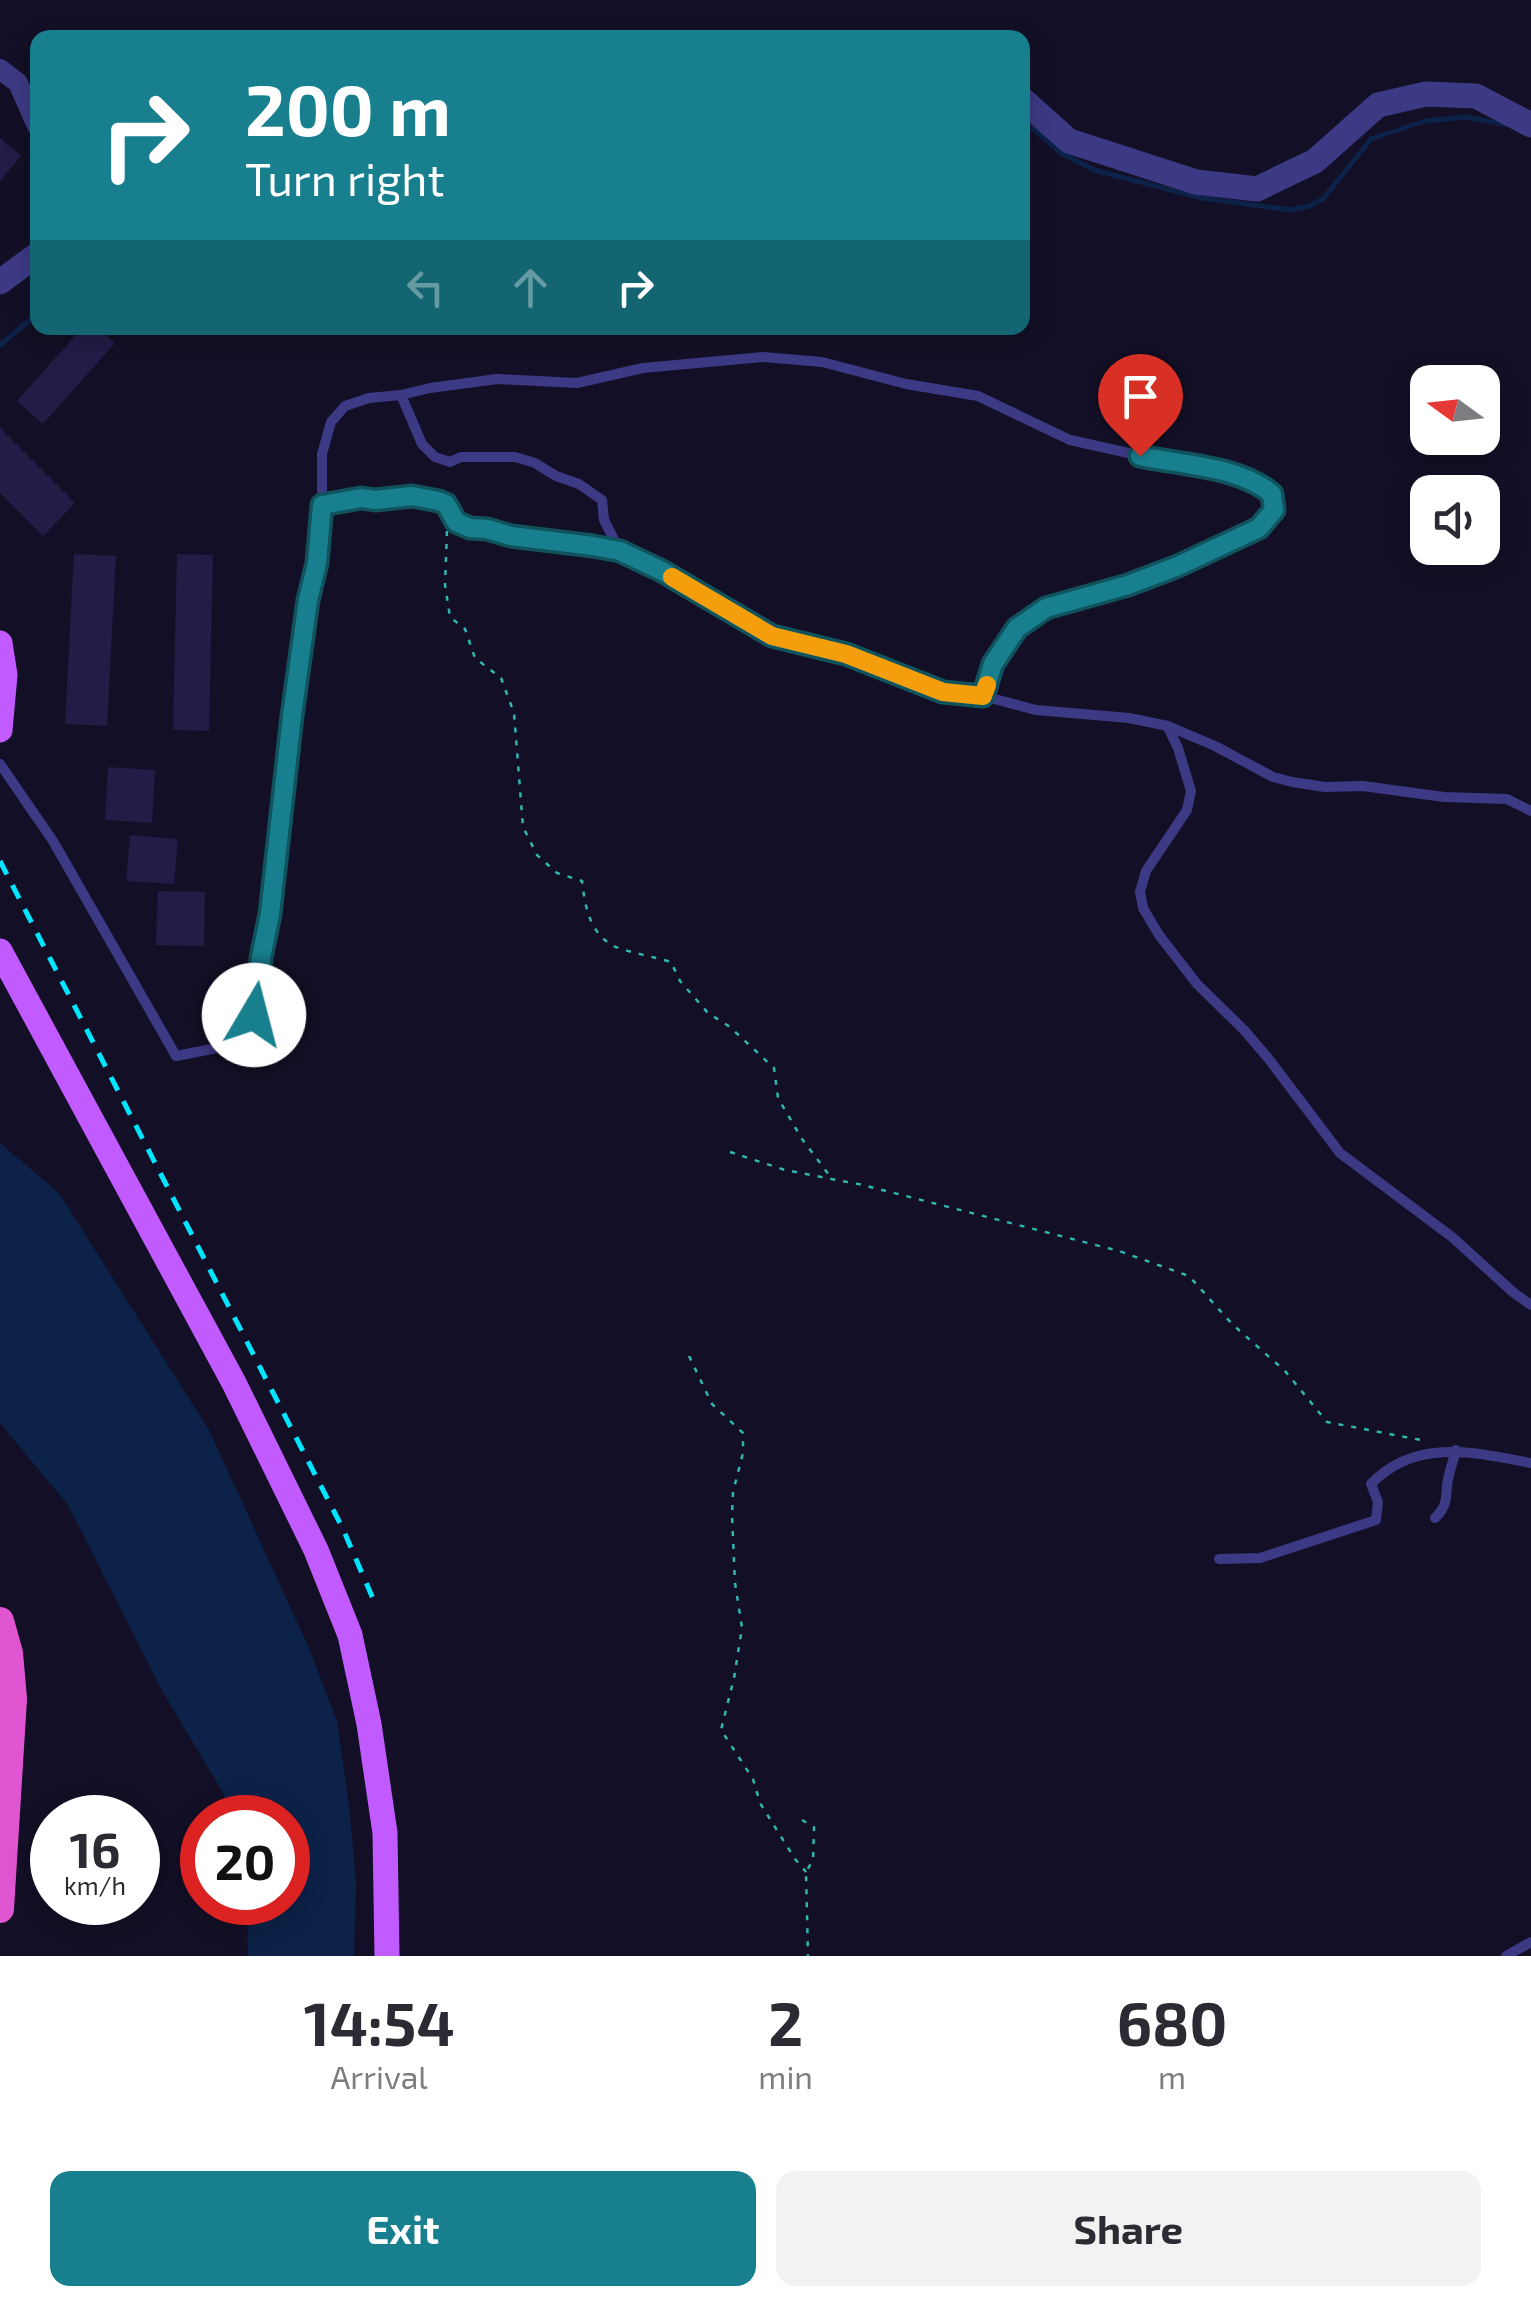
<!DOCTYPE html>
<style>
:root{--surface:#fff;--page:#f2f2f3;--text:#2b2b33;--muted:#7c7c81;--accent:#187f8f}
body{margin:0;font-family:"Exo 2",sans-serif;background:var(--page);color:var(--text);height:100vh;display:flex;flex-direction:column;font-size:38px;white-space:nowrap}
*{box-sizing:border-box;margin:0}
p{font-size:32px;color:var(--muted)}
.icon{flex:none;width:55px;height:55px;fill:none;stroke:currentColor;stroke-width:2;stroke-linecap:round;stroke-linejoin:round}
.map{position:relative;height:1956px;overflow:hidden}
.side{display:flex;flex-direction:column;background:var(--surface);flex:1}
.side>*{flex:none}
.banner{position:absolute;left:30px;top:30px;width:1000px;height:305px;border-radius:20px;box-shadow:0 5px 25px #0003;background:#187f8f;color:#fff;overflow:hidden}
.needle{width:65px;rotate:285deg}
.controls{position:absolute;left:1410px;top:365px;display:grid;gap:20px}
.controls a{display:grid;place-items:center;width:90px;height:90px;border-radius:20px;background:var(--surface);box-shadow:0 5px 25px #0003;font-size:50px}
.speed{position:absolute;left:30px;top:1795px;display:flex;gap:20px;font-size:50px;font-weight:700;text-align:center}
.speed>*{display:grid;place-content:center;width:130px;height:130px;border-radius:50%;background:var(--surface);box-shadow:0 5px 25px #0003;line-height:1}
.speed small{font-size:25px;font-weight:400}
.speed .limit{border:15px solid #d22;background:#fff;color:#111}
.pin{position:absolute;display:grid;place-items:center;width:85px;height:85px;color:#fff;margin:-102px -42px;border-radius:50% 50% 50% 0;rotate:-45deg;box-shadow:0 0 10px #0007}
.pin .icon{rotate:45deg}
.me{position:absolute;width:110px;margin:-55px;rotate:8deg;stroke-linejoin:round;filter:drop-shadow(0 0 8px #0008)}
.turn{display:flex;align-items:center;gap:35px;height:210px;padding:0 50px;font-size:45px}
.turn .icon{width:130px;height:130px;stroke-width:2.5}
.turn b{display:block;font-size:70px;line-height:85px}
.lanes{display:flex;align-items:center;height:95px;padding:0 50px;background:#0003;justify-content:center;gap:50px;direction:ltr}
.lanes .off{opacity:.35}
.eta{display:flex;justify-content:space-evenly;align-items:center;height:170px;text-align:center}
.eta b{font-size:60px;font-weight:700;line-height:70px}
.button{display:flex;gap:20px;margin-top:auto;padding:20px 50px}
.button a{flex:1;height:115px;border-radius:20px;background:var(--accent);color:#fff;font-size:40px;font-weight:700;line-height:115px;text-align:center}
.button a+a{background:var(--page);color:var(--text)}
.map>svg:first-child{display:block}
.water{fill:#0c2248}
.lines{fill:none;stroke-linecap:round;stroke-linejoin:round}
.stream{stroke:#0c2248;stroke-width:5}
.building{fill:#241b47}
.path{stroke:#2fb8b0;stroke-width:2.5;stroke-dasharray:5 8;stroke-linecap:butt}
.service{stroke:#3d3a85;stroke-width:10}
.minor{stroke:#3d3a85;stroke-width:20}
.tertiary{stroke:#3d3a85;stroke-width:25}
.primary{stroke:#c25bff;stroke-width:25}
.trunk{stroke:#e055d1;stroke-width:28}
.rail{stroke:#00e5ff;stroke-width:5;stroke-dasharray:15 12;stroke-linecap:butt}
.route-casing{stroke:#10535d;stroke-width:25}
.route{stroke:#187f8f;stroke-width:18}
.slow{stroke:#f59e0b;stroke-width:18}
</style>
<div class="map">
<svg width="1531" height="1956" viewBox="0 0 1531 1956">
<rect width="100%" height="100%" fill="#130f26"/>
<path class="water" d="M 0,1143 L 59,1193 L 209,1430 L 309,1648 L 337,1721 L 349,1805 L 356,1883 L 354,1956 L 248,1956 L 247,1903 L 288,1902 L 288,1818 L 233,1817 L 222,1791 L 164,1694 L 68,1505 L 0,1423 Z"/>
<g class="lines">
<g class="stream">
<path d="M 1022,119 L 1061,153 L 1094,170 L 1202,198 L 1291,210 L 1309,206 L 1323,199 L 1371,139 L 1425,121 L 1466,117 L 1507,125"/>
<path d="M 0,345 L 38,313"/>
</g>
</g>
<g class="building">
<path d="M 0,138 L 21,156 L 0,181 Z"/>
<path d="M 82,328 L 98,328 L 115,343 L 43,424 L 17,401 Z"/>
<path d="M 0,428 L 75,503 L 43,536 L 0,493 Z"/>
<path d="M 74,554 L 116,556 L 107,726 L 65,724 Z"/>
<path d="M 177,554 L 213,555 L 209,731 L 173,730 Z"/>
<path d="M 108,767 L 155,770 L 152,823 L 105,820 Z"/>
<path d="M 130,835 L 178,839 L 174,884 L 126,881 Z"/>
<path d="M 158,891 L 205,892 L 204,946 L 156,945 Z"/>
</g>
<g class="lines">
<g class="path">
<path d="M 447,531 L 445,585 L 450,617 L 465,629 L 475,658 L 501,678 L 514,713 L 523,827 L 537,855 L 557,873 L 582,881 C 585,904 588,929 610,944 C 620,951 656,957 671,962 L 680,981 L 708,1013 L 730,1027 L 774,1068 L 778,1098 L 802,1139 L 832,1179"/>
<path d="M 730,1152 L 785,1170 L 863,1185 L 1119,1251 L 1189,1276 L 1232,1324 L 1285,1371 L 1327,1422 L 1421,1440"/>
<path d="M 689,1356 L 712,1404 L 743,1433 L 743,1453 L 733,1492 L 732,1515 L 735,1583 L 742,1628 L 734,1678 L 721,1730 L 753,1779 L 760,1803 L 795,1859 L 806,1872"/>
<path d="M 802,1820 L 814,1827 L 813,1860 L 806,1872 L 808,1956"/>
</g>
<g class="service">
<path d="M 401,395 L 430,388 L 497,379 L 577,383 L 643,368 L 763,357 L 822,362 L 906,384 L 978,396 L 1070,440 L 1174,463 L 1233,473 L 1262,485 L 1272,494 L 1273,510 L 1259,528 L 1128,585 L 1046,608 L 1017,628 L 993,664 L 983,696"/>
<path d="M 322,505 L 361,498 L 375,501 L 412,496 L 446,505 L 455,522 L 470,528 L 487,529 L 511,537 L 593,546 L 620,551"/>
<path d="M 1168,727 L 1178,748 L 1191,791 L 1187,810 L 1146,871 L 1140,892 L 1143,908 L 1159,935 L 1197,984 L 1244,1030 L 1268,1058 L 1340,1153 L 1452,1237 L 1514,1293 L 1531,1305"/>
<path d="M 0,764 L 53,841 L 176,1056 L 212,1049 L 234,1041 L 254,1015 L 259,993 L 261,958 L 270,914 L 292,717 L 322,524 L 322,454 L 331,422 L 345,406 L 369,398 L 401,395 L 422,444 L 435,457 L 450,462 L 461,457 L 515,457 L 535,463 L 556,476 L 579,484 L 602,500 L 604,520 L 620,551 L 662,571 L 771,636 L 846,654 L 943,693 L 983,696 L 1036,710 L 1129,718 L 1168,726 L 1215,746 L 1273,777 L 1292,782 L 1325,787 L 1363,786 L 1444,797 L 1507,799 L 1531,811"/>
<path d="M 1435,1518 C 1446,1507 1446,1501 1447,1486 C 1448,1474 1453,1462 1456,1450"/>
<path d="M 1219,1559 L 1260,1558 L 1376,1520 L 1378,1502 L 1371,1484 C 1415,1438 1474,1452 1531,1463"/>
<path d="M 1506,1956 L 1531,1942"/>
</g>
<path class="minor" d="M 0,69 L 18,83 L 38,128"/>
<g class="tertiary">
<path d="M 1022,99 L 1069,141 L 1196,182 L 1257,189 L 1315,161 L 1378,105 L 1426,94 L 1476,96 L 1531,125"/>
<path d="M 0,282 L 38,254"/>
</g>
<g class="primary">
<path d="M 0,643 L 5,675 L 0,730"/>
<path d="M 0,951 L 234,1383 L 316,1550 L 350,1635 L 369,1724 L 385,1833 L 387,1956"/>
</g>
<path class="trunk" d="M 0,1621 L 9,1653 L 13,1699 L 0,1909"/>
<path class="rail" d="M 0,861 L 343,1529 L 374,1601"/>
</g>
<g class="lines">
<defs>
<path id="route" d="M 254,1015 L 259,993 L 261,958 L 270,914 L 292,716 L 308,600 L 317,563 L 322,505 L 361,498 L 375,500 L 412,496 L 439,501 L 446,504 L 456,522 L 470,528 L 487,529 L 511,536 L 593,546 L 620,551 L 662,571 L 772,636 L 846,654 L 943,692 L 983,696 L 993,664 L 1017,628 L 1046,608 L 1128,585 L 1178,566 L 1259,528 L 1274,510 L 1272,494 C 1239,466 1181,465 1140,456"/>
</defs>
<use href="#route" class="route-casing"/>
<use href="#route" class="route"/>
<path class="slow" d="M 672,577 L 772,636 L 846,654 L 943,692 L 983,696 L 987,685"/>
</g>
</svg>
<div class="controls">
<a><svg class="needle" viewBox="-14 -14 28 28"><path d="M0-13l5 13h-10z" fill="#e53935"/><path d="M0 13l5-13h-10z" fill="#7c7c81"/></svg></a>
<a><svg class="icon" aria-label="sound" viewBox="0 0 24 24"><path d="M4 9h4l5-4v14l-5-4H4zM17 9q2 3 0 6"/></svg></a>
</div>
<div class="speed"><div>16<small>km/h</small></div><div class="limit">20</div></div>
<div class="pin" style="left:1140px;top:456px;background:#d93025"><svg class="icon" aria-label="arrive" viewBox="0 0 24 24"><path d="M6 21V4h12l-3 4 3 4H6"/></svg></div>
<svg class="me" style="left:254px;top:1015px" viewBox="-20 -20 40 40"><circle r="19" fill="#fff"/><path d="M0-13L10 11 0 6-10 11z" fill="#187f8f"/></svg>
<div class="banner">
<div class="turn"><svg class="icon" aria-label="right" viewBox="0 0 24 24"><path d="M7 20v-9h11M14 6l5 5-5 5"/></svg><div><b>200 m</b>Turn right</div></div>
<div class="lanes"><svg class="icon off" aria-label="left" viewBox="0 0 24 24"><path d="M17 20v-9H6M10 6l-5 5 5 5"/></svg><svg class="icon off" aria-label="ahead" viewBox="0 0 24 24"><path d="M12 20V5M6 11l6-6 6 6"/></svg><svg class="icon" aria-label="right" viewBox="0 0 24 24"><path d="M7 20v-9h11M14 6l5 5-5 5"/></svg></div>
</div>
</div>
<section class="side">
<div class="eta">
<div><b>14:54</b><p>Arrival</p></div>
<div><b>2</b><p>min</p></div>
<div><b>680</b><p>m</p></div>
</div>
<div class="button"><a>Exit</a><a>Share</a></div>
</section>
